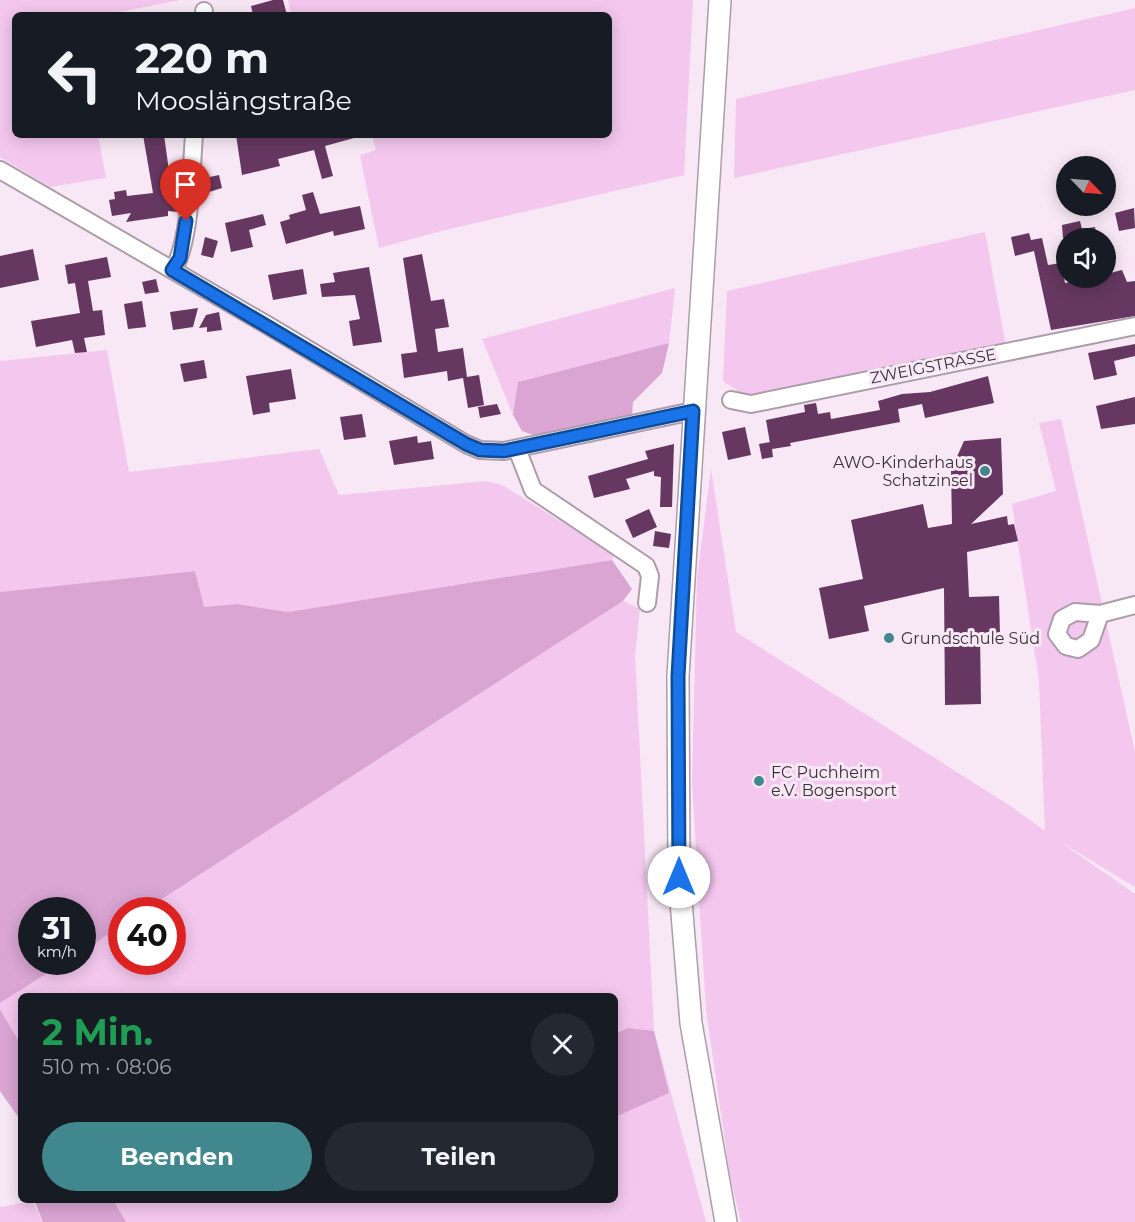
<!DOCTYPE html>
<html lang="de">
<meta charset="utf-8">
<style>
:root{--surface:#171b24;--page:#242831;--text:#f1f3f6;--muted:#9ea1a6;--accent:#40888e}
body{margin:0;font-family:Montserrat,sans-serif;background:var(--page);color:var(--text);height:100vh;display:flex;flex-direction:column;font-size:22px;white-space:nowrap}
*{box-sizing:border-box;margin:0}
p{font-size:20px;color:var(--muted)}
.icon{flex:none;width:33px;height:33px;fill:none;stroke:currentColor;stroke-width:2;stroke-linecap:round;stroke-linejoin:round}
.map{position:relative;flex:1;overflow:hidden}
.drawer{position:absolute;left:18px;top:993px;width:600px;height:210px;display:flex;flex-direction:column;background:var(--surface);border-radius:9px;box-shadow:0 3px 15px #0003}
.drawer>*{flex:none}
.banner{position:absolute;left:12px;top:12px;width:600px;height:126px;border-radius:9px;box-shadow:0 3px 15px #0003;background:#171b24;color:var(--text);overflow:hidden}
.needle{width:39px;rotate:115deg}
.tools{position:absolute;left:1056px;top:156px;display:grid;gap:12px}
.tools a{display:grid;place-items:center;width:60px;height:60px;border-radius:50%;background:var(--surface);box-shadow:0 3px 15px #0003;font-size:30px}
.speed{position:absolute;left:18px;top:897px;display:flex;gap:12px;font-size:30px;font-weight:700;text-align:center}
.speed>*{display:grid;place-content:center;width:78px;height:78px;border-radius:50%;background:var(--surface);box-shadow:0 3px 15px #0003;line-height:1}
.speed small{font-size:15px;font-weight:400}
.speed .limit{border:9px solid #d22;background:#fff;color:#111}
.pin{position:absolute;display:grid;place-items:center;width:51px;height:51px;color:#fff;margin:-62px -26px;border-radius:50% 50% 50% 0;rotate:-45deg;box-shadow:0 0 6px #0007}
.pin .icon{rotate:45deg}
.me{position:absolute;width:66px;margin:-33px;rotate:0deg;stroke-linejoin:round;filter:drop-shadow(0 0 4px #0008)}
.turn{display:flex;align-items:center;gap:21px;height:126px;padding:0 24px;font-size:27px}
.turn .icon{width:78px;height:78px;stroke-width:2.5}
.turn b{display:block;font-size:42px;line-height:51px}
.round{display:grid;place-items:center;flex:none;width:63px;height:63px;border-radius:32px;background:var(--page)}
.headline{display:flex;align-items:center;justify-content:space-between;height:102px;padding:0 24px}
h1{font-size:36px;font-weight:700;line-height:45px;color:#1e9e55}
.action{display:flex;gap:12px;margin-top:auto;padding:12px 24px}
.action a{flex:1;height:69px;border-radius:36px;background:var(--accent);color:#fff;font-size:24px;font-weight:700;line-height:69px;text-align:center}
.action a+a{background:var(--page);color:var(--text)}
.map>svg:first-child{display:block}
.green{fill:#f4c7ee}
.forest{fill:#daa5d3}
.building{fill:#663861}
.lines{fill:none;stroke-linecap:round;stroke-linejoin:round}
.minor-casing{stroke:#ac9da9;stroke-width:20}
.tertiary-casing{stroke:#ac9da9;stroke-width:24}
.minor{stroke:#fff;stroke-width:16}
.tertiary{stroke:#fff;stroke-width:21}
.route-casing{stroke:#114b97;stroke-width:15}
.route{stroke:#1a73e8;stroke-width:10}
.poi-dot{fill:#40888e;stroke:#f8e8f5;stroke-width:2}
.labels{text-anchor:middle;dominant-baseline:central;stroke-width:6;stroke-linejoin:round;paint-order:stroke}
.street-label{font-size:16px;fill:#383237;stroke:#f8e8f5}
.poi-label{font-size:16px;fill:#383237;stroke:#f8e8f5;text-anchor:start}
</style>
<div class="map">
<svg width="1135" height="1222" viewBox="0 0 1135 1222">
<rect width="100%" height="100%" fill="#f8e8f5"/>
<g class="green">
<path d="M 0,0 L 181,0 L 103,15 L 15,15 L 15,135 L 98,135 L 106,178 L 50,187 L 0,157 Z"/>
<path d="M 288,0 L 693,0 L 684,175 L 441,231 L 379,248 L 360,155 L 376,150 L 372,135 L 609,135 L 609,15 L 291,15 Z"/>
<path d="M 1135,8 L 1135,90 L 734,178 L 736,99 Z"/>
<path d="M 985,232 L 1008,357 L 751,400 L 723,381 L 727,291 Z"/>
<path d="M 675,288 L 669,343 L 519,382 L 513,415 L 482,339 Z"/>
<path d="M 107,350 L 129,472 L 319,449 L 339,495 L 487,481 L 502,485 L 615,555 L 612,560 L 288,612 L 237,604 L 203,607 L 195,571 L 0,592 L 0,361 Z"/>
<path d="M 1061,419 L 1135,752 L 1135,887 L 1059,841 L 1135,894 L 1135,1222 L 741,1222 L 730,1176 L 706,1010 L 692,783 L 697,578 L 711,469 L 736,632 L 1012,807 L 1045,831 L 1039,681 L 1012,504 L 1056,491 L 1039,423 Z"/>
<path d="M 623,601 L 640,609 L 635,655 L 654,1031 L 706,1222 L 124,1222 L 111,1200 L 615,1200 L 615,996 L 21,996 L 21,1045 L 0,1009 L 0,1003 L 65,962 L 82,962 L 83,951 L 121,926 L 122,962 L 172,962 L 172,910 L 145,910 Z"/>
<path d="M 32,1201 L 43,1222 L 0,1222 L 0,1207 Z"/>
</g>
<g class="forest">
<path d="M 669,343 L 662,373 L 633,402 L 632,417 L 539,437 L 522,431 L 513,415 L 518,382 Z"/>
<path d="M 612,560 L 632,589 L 623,601 L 145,910 L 122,910 L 121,926 L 83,951 L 82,910 L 32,910 L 32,962 L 65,962 L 0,1003 L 0,592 L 195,571 L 204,607 L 237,604 L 288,612 Z"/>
<path d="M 0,1009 L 21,1045 L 21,1121 L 0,1091 Z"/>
<path d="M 628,1028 L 654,1031 L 669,1093 L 615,1117 L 615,1034 Z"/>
<path d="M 34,1200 L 113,1200 L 126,1222 L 43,1222 Z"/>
</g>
<g class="building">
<path d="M 273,0 L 283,0 L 287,15 L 253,15 L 251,6 Z"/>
<path d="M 143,135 L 164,135 L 169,171 L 181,170 L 178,212 L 168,211 L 168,216 L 126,222 L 131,213 L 112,216 L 109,200 L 115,199 L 114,192 L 126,190 L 127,196 L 153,193 Z"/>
<path d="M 236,135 L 353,135 L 354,138 L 325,146 L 333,176 L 322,179 L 314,150 L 278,159 L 280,166 L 242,175 Z"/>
<path d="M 219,175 L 222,188 L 209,192 L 205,178 Z"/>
<path d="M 313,192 L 320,214 L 360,206 L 365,229 L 334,236 L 333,231 L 286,244 L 280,222 L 290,219 L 289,215 L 306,210 L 302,195 Z"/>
<path d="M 1134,208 L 1135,228 L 1119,231 L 1115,213 Z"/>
<path d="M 263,214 L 266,225 L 249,230 L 253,247 L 231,252 L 225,223 Z"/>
<path d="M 1080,221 L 1082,229 L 1095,227 L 1097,237 L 1063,238 L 1062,225 Z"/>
<path d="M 1029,233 L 1031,240 L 1042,238 L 1048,265 L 1061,263 L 1065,283 L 1089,278 L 1107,278 L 1106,274 L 1122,270 L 1127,282 L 1135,281 L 1135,316 L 1051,330 L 1034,251 L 1015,256 L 1011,237 Z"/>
<path d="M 205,237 L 218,241 L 213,258 L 201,255 Z"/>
<path d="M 33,249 L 39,280 L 0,288 L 0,256 Z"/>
<path d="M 422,254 L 431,301 L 444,299 L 449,327 L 435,329 L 438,352 L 463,348 L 467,377 L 479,375 L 484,405 L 468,408 L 463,378 L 448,381 L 447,371 L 404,378 L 401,354 L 417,352 L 403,258 Z"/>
<path d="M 107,257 L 111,277 L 88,281 L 93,311 L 102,310 L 105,335 L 84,338 L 87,352 L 75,353 L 72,340 L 36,347 L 31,321 L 80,313 L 75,283 L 68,284 L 65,265 Z"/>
<path d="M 369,267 L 382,342 L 353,346 L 349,321 L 360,319 L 355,295 L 322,297 L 320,284 L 335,282 L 333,273 Z"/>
<path d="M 303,269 L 307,294 L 273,300 L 268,275 Z"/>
<path d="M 156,279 L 159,292 L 145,294 L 142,282 Z"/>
<path d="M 142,301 L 146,327 L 128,329 L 124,304 Z"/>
<path d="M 198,308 L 193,327 L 173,330 L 170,312 Z"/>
<path d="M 219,312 L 222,330 L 207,332 L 207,327 L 199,328 L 206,315 Z"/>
<path d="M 1135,344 L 1135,356 L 1114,361 L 1117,375 L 1094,380 L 1088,353 Z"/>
<path d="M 204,360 L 207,378 L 184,382 L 180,364 Z"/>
<path d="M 291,369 L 296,399 L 269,403 L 270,412 L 253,415 L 246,376 Z"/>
<path d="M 988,376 L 994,403 L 925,418 L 922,404 L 898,409 L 900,422 L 790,443 L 791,446 L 772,449 L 773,457 L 762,459 L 759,444 L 770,442 L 771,449 L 766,420 L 805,412 L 804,405 L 816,403 L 818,414 L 830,412 L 831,419 L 880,410 L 878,401 L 902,394 L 930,392 Z"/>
<path d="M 1135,397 L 1135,424 L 1101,429 L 1096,406 Z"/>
<path d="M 497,404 L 501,414 L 480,418 L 478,407 Z"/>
<path d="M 362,414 L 366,437 L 344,440 L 340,417 Z"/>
<path d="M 745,427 L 751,455 L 728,460 L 722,432 Z"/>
<path d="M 417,436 L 418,443 L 431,441 L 434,459 L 394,465 L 389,441 Z"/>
<path d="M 1001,438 L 1003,494 L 971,524 L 1007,516 L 1008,525 L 1014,524 L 1018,541 L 967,552 L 969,597 L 999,596 L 1000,634 L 980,634 L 981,704 L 945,705 L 944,588 L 864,606 L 869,631 L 829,639 L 819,588 L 863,579 L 851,520 L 923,504 L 928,528 L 952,524 L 951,470 L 964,441 Z"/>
<path d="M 674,444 L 672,507 L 660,507 L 661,477 L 654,476 L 654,471 L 626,479 L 630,489 L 594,498 L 588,476 L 648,459 L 645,451 Z"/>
<path d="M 649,509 L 657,527 L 633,538 L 625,520 Z"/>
<path d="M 655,531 L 671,534 L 669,548 L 653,546 Z"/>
</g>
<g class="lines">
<defs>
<g id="minor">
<path d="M 204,15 L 204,11"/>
<path d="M 0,170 L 269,326 L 466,444 L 480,450 L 504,451 L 693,411"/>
<path d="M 173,270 C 191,241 191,171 194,135"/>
<path d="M 731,400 L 751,404 L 1135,326"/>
<path d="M 517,449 L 533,490 L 646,566 L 650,576 L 647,603"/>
<path d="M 1075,612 L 1100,614 L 1091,640 L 1078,649 L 1066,646 L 1057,634 L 1062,619 Z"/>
<path d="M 1100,614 L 1135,605"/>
</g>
<path id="tertiary" d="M 720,0 L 678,676 L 679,877 L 691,1023 L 726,1222"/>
</defs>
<use href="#minor" class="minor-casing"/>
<use href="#tertiary" class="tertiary-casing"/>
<use href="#minor" class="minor"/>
<use href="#tertiary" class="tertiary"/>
</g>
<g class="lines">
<defs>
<path id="route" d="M 186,221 L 180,258 L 172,270 L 466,444 L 480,450 L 504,451 L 693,411 L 678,676 L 679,877"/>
</defs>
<use href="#route" class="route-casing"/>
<use href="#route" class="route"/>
</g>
<g class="poi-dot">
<circle cx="985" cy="471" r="6"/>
<circle cx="889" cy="638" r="6"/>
<circle cx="759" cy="781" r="6"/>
</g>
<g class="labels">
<g class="street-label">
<text transform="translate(933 366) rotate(-11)">ZWEIGSTRASSE</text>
</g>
<g class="poi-label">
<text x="973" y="462" text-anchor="end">AWO-Kinderhaus<tspan x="973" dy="18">Schatzinsel</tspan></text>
<text x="901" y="638">Grundschule Süd</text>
<text x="771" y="772">FC Puchheim<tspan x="771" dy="18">e.V. Bogensport</tspan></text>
</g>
</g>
</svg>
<div class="tools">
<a><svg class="needle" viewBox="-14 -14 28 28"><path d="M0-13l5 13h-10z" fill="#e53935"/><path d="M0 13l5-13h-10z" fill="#9ea1a6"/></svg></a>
<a><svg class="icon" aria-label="sound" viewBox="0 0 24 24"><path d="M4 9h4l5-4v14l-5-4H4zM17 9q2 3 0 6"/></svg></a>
</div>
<div class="speed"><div>31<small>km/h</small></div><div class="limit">40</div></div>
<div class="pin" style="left:186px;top:221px;background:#d93025"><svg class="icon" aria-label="arrive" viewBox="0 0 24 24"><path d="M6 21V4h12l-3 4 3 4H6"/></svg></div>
<svg class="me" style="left:679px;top:877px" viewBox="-20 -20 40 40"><circle r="19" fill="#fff"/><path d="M0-13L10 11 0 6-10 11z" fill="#1a73e8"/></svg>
<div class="banner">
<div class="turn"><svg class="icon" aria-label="left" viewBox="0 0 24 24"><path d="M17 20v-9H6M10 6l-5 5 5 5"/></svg><div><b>220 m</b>Mooslängstraße</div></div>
</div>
<section class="drawer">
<div class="headline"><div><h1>2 Min.</h1><p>510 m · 08:06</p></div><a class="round"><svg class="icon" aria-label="close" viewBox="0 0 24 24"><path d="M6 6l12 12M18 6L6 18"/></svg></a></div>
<div class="action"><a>Beenden</a><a>Teilen</a></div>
</section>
</div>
